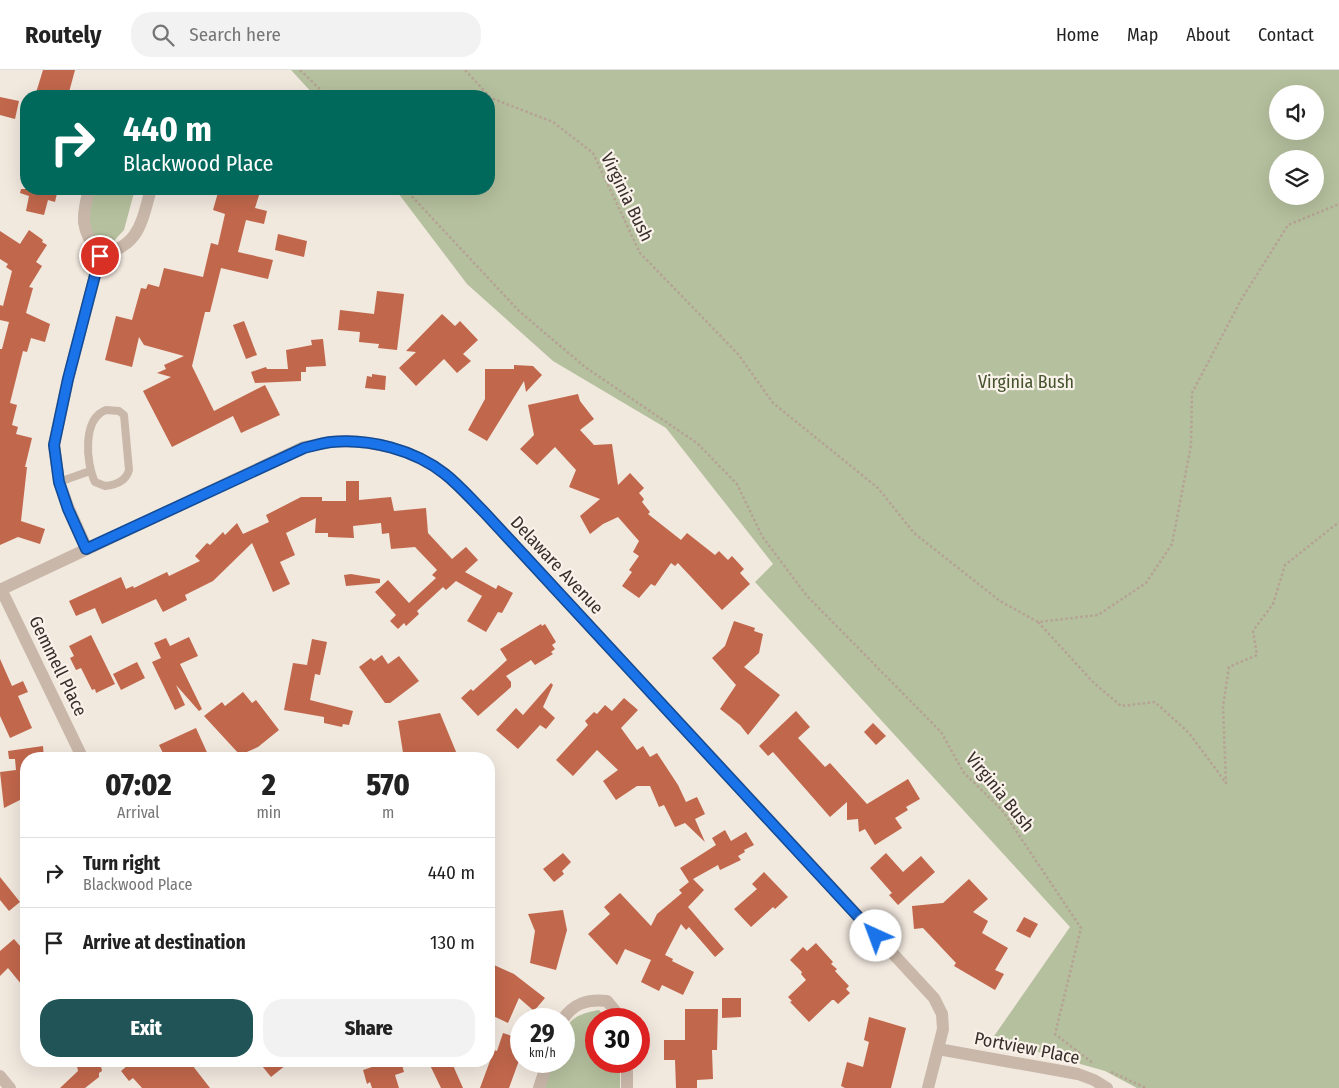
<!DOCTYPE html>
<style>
:root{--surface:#fff;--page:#f2f2f2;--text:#222;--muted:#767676;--line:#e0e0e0;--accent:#205457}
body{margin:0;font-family:"Fira Sans Condensed",sans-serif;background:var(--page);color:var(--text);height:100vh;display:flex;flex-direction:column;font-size:19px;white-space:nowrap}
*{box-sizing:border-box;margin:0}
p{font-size:16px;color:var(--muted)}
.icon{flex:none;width:28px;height:28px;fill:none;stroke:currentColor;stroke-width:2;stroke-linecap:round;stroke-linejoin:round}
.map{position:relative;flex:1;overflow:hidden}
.sheet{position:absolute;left:20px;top:682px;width:475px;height:315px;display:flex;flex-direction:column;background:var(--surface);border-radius:20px;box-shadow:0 5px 20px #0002}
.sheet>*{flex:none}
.guide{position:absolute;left:20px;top:20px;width:475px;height:105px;border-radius:20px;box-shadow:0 5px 20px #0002;background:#00695c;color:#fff;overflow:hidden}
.controls{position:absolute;left:1269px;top:15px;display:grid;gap:10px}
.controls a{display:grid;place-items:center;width:55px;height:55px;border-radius:50%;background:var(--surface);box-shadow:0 5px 20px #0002;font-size:25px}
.speed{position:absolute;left:510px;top:938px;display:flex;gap:10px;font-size:25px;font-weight:700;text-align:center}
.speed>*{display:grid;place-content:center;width:65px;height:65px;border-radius:50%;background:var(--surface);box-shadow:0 5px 20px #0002;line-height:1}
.speed small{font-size:12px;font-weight:400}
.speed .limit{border:8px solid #d22;background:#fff;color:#111}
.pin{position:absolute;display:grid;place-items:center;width:42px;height:42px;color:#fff;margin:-21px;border:2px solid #fff;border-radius:50%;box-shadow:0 1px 5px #0007}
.me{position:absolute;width:55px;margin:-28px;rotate:317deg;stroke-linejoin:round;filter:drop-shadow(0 0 4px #0008)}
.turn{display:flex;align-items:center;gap:18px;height:105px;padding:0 20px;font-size:22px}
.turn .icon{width:65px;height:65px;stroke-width:2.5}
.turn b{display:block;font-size:35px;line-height:42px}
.eta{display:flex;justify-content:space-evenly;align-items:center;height:85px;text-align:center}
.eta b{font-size:30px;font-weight:800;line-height:35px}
.cta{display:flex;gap:10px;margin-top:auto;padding:10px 20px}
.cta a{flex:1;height:58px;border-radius:20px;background:var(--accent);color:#fff;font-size:20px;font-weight:800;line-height:58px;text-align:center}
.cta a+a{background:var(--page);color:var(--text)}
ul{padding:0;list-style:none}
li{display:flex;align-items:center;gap:15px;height:70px;padding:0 20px;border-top:1px solid var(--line)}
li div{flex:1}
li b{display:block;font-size:19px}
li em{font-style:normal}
header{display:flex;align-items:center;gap:30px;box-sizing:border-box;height:70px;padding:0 25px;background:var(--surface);border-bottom:1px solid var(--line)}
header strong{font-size:24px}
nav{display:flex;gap:28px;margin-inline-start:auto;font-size:18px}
.search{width:350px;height:45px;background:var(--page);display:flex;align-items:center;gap:12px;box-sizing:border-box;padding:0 18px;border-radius:20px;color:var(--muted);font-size:19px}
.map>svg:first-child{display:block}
.green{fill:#b5c09e;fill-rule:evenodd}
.building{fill:#c1674c}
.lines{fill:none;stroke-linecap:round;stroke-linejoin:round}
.path{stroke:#b5a294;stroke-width:2.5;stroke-dasharray:2.5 2.5;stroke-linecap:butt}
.service{stroke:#c9b8aa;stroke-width:8}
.minor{stroke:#c9b8aa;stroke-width:12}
.tertiary{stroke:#c9b8aa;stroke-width:12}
.route-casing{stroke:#114b97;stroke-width:12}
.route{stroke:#1a73e8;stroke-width:9}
.labels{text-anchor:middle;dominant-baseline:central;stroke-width:4.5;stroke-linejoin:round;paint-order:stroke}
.street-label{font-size:18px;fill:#372d29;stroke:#f9f2ea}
.park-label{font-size:18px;fill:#46542e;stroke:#f9f2ea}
</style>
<header>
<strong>Routely</strong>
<div class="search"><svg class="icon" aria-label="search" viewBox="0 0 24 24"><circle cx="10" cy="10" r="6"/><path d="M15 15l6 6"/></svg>Search here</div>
<nav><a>Home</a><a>Map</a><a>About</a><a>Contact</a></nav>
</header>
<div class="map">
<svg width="1339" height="1018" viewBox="0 0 1339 1018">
<rect width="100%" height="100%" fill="#f1e8de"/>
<g class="green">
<path d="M 291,0 L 1339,0 L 1339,1018 L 1137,1018 L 1105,1001 L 992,969 L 1070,857 L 755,512 L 773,494 L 666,358 L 553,291 L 467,214 L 395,119 L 489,119 L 489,26 L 315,26 ZM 1278,24 L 1315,24 L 1315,61 L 1278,61 ZM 1278,89 L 1315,89 L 1315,126 L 1278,126 Z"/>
<path d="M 84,119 L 135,119 L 124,160 L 109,176 L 92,177 C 72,156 78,144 84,119 Z"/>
<path d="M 599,940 L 607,949 L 596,949 L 596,991 L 620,991 L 620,1018 L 543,1018 L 553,991 L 564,991 C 564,959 563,946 599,940 Z"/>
</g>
<g class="building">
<path d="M 43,0 L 75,0 L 68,26 L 35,26 Z"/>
<path d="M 0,27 L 19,31 L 15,49 L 0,45 Z"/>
<path d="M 21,119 L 58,119 L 55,132 L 48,130 L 44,145 L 26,141 L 29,126 L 20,123 Z"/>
<path d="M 219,119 L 261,119 L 255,138 L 267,141 L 264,154 L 246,150 L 238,182 L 273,190 L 268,209 L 221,198 L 210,242 L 205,242 L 192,296 L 214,341 L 265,315 L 280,345 L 241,363 L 233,346 L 172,377 L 143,321 L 171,307 L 157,303 L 166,299 L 164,295 L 184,286 L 144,275 L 139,267 L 132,297 L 105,290 L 116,246 L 132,250 L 141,218 L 146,219 L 148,214 L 159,217 L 164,198 L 203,207 L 211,173 L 218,175 L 225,144 L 213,140 Z"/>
<path d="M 29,160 L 43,170 L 42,172 L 47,175 L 36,192 L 42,196 L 29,217 L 33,218 L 26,243 L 50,254 L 45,272 L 31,268 L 27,282 L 23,281 L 10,333 L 17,335 L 12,355 L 18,357 L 16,364 L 32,368 L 25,397 L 27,397 L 21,451 L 45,459 L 40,474 L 18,467 L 0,475 L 0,279 L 2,279 L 9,252 L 0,250 L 0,235 L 3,236 L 12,201 L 6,197 L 8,194 L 0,189 L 0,161 L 20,174 Z"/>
<path d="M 278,164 L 307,171 L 304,187 L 275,180 Z"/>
<path d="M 377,221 L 404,224 L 397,280 L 378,278 L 379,274 L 359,272 L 360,262 L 338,260 L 340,240 L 374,244 Z"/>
<path d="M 442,244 L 455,256 L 460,251 L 478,270 L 463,284 L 471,291 L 457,303 L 444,289 L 416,316 L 399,298 L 416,282 L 406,281 Z"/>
<path d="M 244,251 L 257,285 L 246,289 L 233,255 Z"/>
<path d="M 323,269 L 326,296 L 306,297 L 306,302 L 301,302 L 301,311 L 255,313 L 251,302 L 266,297 L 267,299 L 288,299 L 286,280 L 312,275 L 311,270 Z"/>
<path d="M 514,295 L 533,296 L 542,305 L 526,322 L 524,311 L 487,371 L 468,360 L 485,329 L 485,299 L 514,299 Z"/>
<path d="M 372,304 L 386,306 L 385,320 L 365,318 L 367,306 L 372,307 Z"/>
<path d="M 578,324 L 580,331 L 594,349 L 580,360 L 594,375 L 612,374 L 618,415 L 630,403 L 644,418 L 639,423 L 644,429 L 642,432 L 650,442 L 648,444 L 681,470 L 687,463 L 715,485 L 719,481 L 728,490 L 732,486 L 744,499 L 740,503 L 750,514 L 722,540 L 678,493 L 675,496 L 671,493 L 655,516 L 651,514 L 639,528 L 622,516 L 632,502 L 629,500 L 639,486 L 633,482 L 639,471 L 618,447 L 603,454 L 590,464 L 580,446 L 600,429 L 569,417 L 576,400 L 555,377 L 537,395 L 520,379 L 534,365 L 528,335 Z"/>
<path d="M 346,411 L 359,411 L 359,430 L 391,427 L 394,441 L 426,438 L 428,463 L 452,489 L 466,477 L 478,490 L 465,502 L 496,519 L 498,515 L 513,523 L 502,543 L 498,542 L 486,562 L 467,551 L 482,526 L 456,511 L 446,520 L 443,517 L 417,541 L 419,544 L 406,556 L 404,553 L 398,559 L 390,551 L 396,545 L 375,522 L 388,510 L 409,533 L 436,508 L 432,505 L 437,500 L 415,477 L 391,479 L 389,463 L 382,464 L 381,453 L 353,456 L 354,468 L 328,467 L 328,463 L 315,463 L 316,448 L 286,463 L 295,485 L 280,492 L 290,514 L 273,522 L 252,473 L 213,511 L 185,525 L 187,530 L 163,542 L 156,529 L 102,554 L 95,538 L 76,546 L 69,531 L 121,507 L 126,519 L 133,516 L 134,518 L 167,502 L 169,506 L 200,491 L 195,486 L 207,473 L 210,475 L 223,462 L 225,465 L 237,453 L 243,464 L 269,452 L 266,445 L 301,427 L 322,427 L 322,431 L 346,431 Z"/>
<path d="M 351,504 L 380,509 L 380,513 L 346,516 L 344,505 Z"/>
<path d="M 734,551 L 755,558 L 754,561 L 763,564 L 759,583 L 744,597 L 780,625 L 748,665 L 740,655 L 720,639 L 736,615 L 712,588 L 725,576 Z"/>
<path d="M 541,554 L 542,556 L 545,554 L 556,572 L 552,575 L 555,579 L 551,582 L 553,584 L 535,595 L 531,590 L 506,606 L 511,612 L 511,617 L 478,646 L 461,628 L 471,619 L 473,621 L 507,590 L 500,579 Z"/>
<path d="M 91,565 L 115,614 L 96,623 L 95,619 L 92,620 L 81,598 L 76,600 L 70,588 L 74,586 L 69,576 Z"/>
<path d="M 189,567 L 198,586 L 180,594 L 202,639 L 199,641 L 176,615 L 185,635 L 175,640 L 152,592 L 161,588 L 154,573 L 166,568 L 170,576 Z"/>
<path d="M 312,569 L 327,572 L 320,605 L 315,604 L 310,630 L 353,641 L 349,655 L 343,654 L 342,657 L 324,653 L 324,647 L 284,640 L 293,593 L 307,595 Z"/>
<path d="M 382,585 L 388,594 L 399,586 L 419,611 L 390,633 L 385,633 L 359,597 L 371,588 L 374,591 Z"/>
<path d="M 0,589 L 12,616 L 23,611 L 28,622 L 18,626 L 32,658 L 10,668 L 0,646 Z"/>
<path d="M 137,592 L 145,608 L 121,620 L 113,604 Z"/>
<path d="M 551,613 L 553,615 L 543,637 L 555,648 L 546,659 L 540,655 L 518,679 L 496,660 L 516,638 L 523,645 Z"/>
<path d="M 243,622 L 252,633 L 256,630 L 279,660 L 258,677 L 240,685 L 204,646 L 222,632 L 225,636 Z"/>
<path d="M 624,628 L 638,640 L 621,658 L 637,680 L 643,676 L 650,687 L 657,683 L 678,715 L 686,732 L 697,727 L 705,744 L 695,749 L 705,772 L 685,753 L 675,757 L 664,735 L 659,737 L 650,716 L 637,716 L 616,730 L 603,711 L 618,700 L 597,680 L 573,706 L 556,690 L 588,655 L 585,651 L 594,642 L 597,644 L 605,635 L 612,641 Z"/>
<path d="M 796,641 L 810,657 L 798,668 L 825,697 L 830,693 L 867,734 L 908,709 L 920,729 L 906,737 L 908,740 L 895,748 L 902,758 L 875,775 L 865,759 L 859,762 L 858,749 L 847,750 L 847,732 L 830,747 L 773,682 L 768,686 L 759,676 Z"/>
<path d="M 440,643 L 459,689 L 404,689 L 398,651 Z"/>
<path d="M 873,653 L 886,666 L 876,675 L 864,662 Z"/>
<path d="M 196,658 L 210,689 L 178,689 L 176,685 L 166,689 L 159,675 Z"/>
<path d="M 43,676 L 44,689 L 26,689 L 26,727 L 4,738 L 0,702 L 16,700 L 15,689 L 9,689 L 8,681 Z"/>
<path d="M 725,760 L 731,771 L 746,762 L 754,775 L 744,780 L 745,782 L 738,786 L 741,790 L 720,800 L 718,795 L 693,809 L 704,820 L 688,837 L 724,879 L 715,887 L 689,857 L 686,860 L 681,854 L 665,885 L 673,889 L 672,891 L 694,902 L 683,925 L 662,915 L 659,921 L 641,912 L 651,890 L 625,879 L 617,895 L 588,864 L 610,844 L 604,837 L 620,823 L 651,856 L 657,844 L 682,823 L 679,820 L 689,812 L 680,798 L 716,775 L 712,768 Z"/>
<path d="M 563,783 L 571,792 L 562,801 L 564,804 L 554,812 L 543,799 Z"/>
<path d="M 886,783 L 903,802 L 921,786 L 935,802 L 898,835 L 889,825 L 892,823 L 870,798 Z"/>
<path d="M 764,802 L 788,827 L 775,839 L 773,837 L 751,857 L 734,839 L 757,819 L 752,814 Z"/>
<path d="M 0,807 L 20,832 L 9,841 L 0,830 Z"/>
<path d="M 969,809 L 988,829 L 973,842 L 988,851 L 982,863 L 1008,878 L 995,900 L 1004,904 L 995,920 L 954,896 L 956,893 L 923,858 L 914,859 L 912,836 L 943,833 Z"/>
<path d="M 563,840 L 567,860 L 556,900 L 530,893 L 535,861 L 528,844 Z"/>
<path d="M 1024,847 L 1038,854 L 1030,868 L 1016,861 Z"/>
<path d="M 14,869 L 26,883 L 26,920 L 8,898 L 0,906 L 0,881 Z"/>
<path d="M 816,873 L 833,892 L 831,894 L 837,899 L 835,901 L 849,916 L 846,919 L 850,923 L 838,934 L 834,930 L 832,930 L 809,952 L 790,932 L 792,931 L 788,927 L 806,910 L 801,904 L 802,902 L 790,890 L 803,877 L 807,881 Z"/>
<path d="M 494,895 L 514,904 L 545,928 L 534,941 L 519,928 L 508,953 L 489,944 L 489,898 L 492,899 Z"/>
<path d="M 722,928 L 741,928 L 741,947 L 722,948 Z"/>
<path d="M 685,939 L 718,939 L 717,980 L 712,980 L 713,1009 L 697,1010 L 697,1018 L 676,1018 L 675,990 L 664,990 L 664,970 L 685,970 Z"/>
<path d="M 869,947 L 906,958 L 891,1018 L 845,1018 L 841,1016 L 847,992 L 863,997 L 869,972 L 864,970 Z"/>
<path d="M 503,963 L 521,969 L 521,985 L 509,1018 L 480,1018 L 494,980 L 497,981 Z"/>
<path d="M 76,991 L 100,991 L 102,1001 L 99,1003 L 99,1007 L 85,1018 L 60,1018 L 78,1001 Z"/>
<path d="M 133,991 L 189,991 L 210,1018 L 142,1018 L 133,1008 L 129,1011 L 121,1001 Z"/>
<path d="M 258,991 L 291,991 L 271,1007 Z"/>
<path d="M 390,991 L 401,991 L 404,1002 L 395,1005 L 399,1018 L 372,1018 L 370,1012 L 367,1014 L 363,1000 Z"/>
<path d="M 428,991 L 451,991 L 463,1018 L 441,1018 Z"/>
</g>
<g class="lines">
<g class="path">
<path d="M 300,0 L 327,26"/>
<path d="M 465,0 L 491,28 L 553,52 L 593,83 L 640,183 L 738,284 L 773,333 L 878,418 L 914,463 L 1000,531 L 1038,552 L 1098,545 L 1146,513 L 1172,474 L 1191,375 L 1192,323 L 1241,230 L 1288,155 L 1339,134"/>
<path d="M 405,119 L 519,241 L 585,297 L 697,373 L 737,414 L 762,466 L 807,526 L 941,662 L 964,703 L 1002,740 L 1081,858 L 1055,964 L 1094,994"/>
<path d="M 1038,552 L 1093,612 L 1121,636 L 1155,632 L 1189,663 L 1226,713 L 1223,636 L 1229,597 L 1257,585 L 1253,561 L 1273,534 L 1285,495 L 1339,452"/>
<path d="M 1111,1002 L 1146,1018"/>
</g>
<g class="service">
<path d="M 106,340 L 119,341 L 124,345 L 129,400 C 126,411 116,415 105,416 L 95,412 C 86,393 82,349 106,340 Z"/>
<path d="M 59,412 L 90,401"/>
</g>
<g class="minor">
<path d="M 89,119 C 81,149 81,160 100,186"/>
<path d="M 100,186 C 140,175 141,154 151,119"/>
<path d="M 87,479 L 69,439 L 59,412 L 54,375 L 68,309 L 100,186"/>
<path d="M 1,519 L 83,689"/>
<path d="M 0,520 L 304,377 C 313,376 322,373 331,372 C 369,368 415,380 445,404 C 459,415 471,429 484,442 L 934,928 L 942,944 L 943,959 L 928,1018"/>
<path d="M 563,949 C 574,933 588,929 607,931 L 622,949"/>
<path d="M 938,979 L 1078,1004 L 1094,1010 L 1107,1018"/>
<path d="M 539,1018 L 548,991"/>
<path d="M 627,1018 L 627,991"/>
</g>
<path class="tertiary" d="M 0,1006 L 10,1018"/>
</g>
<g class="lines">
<defs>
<path id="route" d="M 100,186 L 68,309 L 54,375 L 59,412 L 68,439 L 86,479 L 304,378 C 313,376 322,373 331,372 C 369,368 415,380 445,404 C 459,415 471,429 484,442 L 876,866"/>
</defs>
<use href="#route" class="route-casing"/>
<use href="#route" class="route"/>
</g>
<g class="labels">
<g class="street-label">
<text transform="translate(627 127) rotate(64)">Virginia Bush</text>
<text transform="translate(557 495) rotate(47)">Delaware Avenue</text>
<text transform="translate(58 596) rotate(64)">Gemmell Place</text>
<text transform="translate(1000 722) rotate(51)">Virginia Bush</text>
<text transform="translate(1027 978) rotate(11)">Portview Place</text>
</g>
<g class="park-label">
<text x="1026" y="312">Virginia Bush</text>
</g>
</g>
</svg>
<div class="controls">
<a><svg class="icon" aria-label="sound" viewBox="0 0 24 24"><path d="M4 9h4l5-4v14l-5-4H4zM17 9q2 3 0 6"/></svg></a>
<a><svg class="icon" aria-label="layers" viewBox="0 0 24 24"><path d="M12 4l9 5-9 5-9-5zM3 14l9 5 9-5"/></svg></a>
</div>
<div class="speed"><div>29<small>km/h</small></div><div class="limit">30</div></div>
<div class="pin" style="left:100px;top:186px;background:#d93025"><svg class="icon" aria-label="arrive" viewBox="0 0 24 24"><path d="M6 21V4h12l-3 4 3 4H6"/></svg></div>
<svg class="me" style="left:876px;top:866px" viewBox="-20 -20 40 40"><circle r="19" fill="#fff"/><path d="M0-13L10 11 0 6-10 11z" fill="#1a73e8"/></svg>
<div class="guide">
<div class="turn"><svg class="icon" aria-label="right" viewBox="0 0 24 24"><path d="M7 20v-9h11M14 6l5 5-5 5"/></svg><div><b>440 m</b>Blackwood Place</div></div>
</div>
<section class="sheet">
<div class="eta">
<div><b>07:02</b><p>Arrival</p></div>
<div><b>2</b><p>min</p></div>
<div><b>570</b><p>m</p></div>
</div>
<ul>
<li><svg class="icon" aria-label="right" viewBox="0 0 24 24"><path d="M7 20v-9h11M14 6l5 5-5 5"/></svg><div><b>Turn right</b><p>Blackwood Place</p></div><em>440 m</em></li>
<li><svg class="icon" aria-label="arrive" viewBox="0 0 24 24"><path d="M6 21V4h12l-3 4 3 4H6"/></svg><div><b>Arrive at destination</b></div><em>130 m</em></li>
</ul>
<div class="cta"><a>Exit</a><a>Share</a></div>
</section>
</div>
